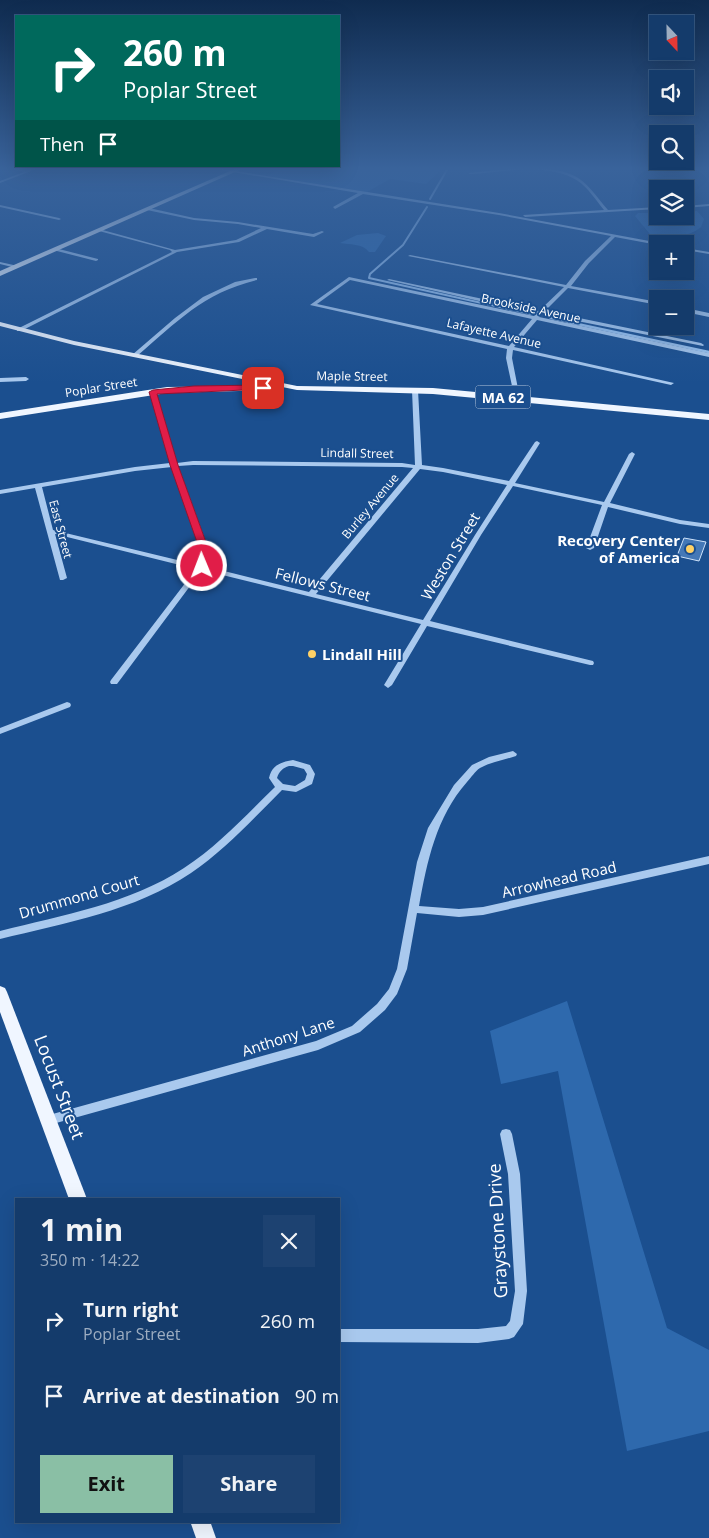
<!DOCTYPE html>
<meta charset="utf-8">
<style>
:root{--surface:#143b6b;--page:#1d4271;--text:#f1f3f6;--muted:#9dadc1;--line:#33557e;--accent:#8abfa5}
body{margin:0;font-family:"Open Sans",sans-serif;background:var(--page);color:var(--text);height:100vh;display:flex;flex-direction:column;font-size:19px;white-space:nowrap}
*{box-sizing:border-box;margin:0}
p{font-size:16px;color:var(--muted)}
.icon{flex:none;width:28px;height:28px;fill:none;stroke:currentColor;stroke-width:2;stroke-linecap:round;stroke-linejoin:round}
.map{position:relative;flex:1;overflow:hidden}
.sheet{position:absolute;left:15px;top:1198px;width:325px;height:325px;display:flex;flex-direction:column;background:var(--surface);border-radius:0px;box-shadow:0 5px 20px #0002,0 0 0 1px var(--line)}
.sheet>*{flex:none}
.banner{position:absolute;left:15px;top:15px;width:325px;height:152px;border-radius:0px;box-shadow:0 5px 20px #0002,0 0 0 1px var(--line);background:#00695c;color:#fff;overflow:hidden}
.needle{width:32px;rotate:158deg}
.fabs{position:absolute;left:649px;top:15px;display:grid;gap:10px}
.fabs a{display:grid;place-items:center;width:45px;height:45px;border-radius:0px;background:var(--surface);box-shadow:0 5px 20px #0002,0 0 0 1px var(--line);font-size:25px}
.pin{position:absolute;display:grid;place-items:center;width:42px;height:42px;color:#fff;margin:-21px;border-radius:10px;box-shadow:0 2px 8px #0006}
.me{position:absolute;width:55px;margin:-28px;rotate:359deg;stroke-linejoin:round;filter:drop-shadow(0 0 4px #0008)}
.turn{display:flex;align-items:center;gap:18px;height:105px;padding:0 25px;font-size:22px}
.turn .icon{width:65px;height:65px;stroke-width:2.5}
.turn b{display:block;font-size:35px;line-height:42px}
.then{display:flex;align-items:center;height:48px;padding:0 25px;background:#0003;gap:10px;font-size:19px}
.round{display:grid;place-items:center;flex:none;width:52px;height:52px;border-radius:0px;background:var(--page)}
.headline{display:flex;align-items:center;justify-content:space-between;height:85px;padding:0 25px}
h1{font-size:30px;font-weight:700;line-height:38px}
.button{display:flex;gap:10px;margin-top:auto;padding:10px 25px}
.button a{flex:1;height:58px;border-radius:0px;background:var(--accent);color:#111;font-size:20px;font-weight:700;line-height:58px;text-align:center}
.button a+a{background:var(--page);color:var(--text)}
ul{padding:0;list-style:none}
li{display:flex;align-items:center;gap:15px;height:75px;padding:0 25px}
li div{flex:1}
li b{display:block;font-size:19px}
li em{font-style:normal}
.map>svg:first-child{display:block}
.green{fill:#2e69ad}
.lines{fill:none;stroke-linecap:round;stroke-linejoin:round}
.stream-far1{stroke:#9cc4f0;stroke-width:2}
.stream{stroke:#9cc4f0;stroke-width:2.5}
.building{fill:#4478b7;stroke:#cfe3fa}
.minor{fill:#a9c9ee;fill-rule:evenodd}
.major{fill:#f0f6ff;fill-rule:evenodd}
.route{fill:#e11d48;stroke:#92132f}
.poi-dot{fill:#ffd166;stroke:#1b4f8f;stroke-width:2}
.labels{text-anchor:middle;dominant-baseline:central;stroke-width:4;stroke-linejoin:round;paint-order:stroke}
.far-street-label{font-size:12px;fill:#fff;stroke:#1b4f8f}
.shield{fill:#1b4f8f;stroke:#bbcadd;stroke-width:1}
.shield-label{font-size:14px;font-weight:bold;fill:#fff}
.poi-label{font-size:15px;font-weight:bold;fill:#fff;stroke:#1b4f8f;text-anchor:end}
.street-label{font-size:15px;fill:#fff;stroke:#1b4f8f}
.near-street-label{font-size:18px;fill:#fff;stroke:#1b4f8f}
</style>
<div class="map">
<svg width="709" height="1538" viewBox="0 0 709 1538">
<rect width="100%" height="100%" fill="#1b4f8f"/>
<g class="green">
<path d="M 282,168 L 443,168 L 426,184 L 390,179 L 367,192 L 267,176 Z"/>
<path d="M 697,211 L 704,219 L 701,227 C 689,237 670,239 654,239 L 635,216 L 638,213 L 657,213 L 658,216 L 685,216 L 685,212 Z"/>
<path d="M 378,233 L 386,236 L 375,252 L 369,252 C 362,243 350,245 340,243 L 357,235 Z"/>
<path d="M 567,1001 L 667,1328 L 709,1350 L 709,1431 L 627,1451 L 558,1071 L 501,1084 L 490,1031 Z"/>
</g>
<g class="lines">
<g class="stream-far1">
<path d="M 430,199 L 448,168"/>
<path d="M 427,207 L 403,245 L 370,274 L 369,278 L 531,314"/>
<path d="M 550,318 L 574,323"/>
</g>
<path class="stream" d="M 568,322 L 709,352"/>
</g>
<path class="building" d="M 684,538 L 706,542 L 699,561 L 677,556 Z"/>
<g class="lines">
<g class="minor">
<path d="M 7,168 L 28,170 L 34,168 L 39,168 L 0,183 L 0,181 L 24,172 Z"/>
<path d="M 209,168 L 217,168 L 499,213 L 660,243 L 658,245 L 615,237 L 589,263 L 571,286 L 658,302 L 658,305 L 568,288 L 545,311 L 701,343 L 704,345 L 703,346 L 542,314 L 539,317 L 709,353 L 709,357 L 537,320 L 514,347 L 674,383 L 671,385 L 513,350 L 512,358 L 520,399 L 515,400 L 506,358 L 507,349 L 310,305 L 349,277 L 534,316 L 536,314 L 387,280 L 389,279 L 539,311 L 564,287 L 408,256 L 410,255 L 566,285 L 585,261 L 611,236 L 499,215 L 363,194 L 335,209 L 333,207 L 358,193 ZM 350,280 L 532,319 L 509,346 L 317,304 Z"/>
<path d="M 540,168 C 581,172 583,180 608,210 L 658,207 L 658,209 L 525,217 L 523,215 L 604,210 C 596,200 588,188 578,181 C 550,162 502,172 470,174 L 468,173 L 510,169 Z"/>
<path d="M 709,204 L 709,206 L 685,208 L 685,206 Z"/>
<path d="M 0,205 L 59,218 L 61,219 L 59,220 L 0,207 Z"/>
<path d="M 149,208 L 194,218 L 238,222 L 313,234 L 322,231 L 324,232 L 314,237 L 267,229 L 239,242 L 177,252 L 21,331 L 17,331 L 17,329 L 172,252 L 170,250 L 99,231 L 99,229 L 175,250 L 236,240 L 261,228 L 238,224 L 194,220 L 147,210 Z"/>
<path d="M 55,248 L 98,259 L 98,260 L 96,261 L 53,250 L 53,248 Z"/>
<path d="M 685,248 L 709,252 L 709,254 L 685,250 Z"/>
<path d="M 0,262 L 18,266 L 18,267 L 16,268 L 0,264 Z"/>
<path d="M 255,278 L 257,278 L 257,280 C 203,293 177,322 137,356 L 132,355 L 175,318 L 203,297 L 235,282 Z"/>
<path d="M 685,308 L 709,313 L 709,317 L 685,312 Z"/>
<path d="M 0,378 L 26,377 L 29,379 L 26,381 L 0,382 Z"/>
<path d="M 415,388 L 418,390 L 422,465 L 443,468 L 509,481 L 535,442 L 537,441 L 540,443 L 515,483 L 604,502 L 629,454 L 632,452 L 635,454 L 610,503 L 680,520 L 709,524 L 709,528 L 680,524 L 608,507 L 594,548 L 590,550 L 586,548 L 602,505 L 513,486 L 481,535 L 430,621 L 593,661 L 594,663 L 593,665 L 590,665 L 427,626 L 392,685 L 388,688 L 384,685 L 421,624 L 202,570 L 117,684 L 111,684 L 110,682 L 111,680 L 196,569 L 55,534 L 67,578 L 63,580 L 60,580 L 35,488 L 0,494 L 0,490 L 135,467 L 170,463 L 150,392 L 153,390 L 156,392 L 177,463 L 193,461 L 402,463 L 415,465 L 412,390 ZM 193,465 L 402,467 L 413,468 L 309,592 L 204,566 L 208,557 L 207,545 L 178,466 ZM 172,467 L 199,545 L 200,557 L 198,565 L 53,530 L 42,487 L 135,471 ZM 420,469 L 443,472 L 507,485 L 475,535 L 423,620 L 316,594 Z"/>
<path d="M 67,702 L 70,703 L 71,705 L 70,707 L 0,734 L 0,728 Z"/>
<path d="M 513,751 L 517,754 L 516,756 C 504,760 491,762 480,768 C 475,771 471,778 467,782 C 436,817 427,862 419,906 L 459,909 L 483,907 L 709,856 L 709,864 L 483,915 L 459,917 L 417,913 L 407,969 L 397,994 L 385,1010 L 360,1032 L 318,1050 L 49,1125 L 45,1124 L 43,1120 L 45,1116 L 49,1115 L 316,1041 L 352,1026 L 377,1004 L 389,989 L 397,969 L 417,862 L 428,828 L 454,785 L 472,765 L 489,757 Z"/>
<path d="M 293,760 L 310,765 L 315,774 L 312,784 L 296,792 L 282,790 C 253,819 225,850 191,873 C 135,911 65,923 0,939 L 0,931 C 63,915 129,904 184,868 C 218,846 246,815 275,787 L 269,778 C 272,765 281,762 293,760 ZM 289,766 L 293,766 L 304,769 L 307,774 L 305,780 L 295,786 L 283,784 L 277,778 C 279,771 283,768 289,766 Z"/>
<path d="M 506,1129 L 510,1130 L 512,1134 L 520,1174 L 527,1291 L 523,1324 L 514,1337 L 509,1339 L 478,1343 L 339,1342 L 339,1329 L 478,1329 L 506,1326 L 510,1321 L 515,1291 L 508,1174 L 500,1134 L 502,1130 Z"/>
</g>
<g class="major">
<path d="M 237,168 L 244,168 L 0,276 L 0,271 Z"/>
<path d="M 0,322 L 74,341 L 297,386 L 433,388 L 709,414 L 709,420 L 433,394 L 297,390 L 74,345 L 0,326 Z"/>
<path d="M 267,386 L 271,388 L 270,390 L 167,393 L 0,419 L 0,413 L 167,387 Z"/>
<path d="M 0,986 L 5,988 L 7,992 L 87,1199 L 69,1199 L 0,1012 Z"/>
<path d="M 190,1521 L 210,1521 L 216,1538 L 196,1538 Z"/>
</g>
</g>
<linearGradient id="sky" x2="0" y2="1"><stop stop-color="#0f2b4f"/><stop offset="0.44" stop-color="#39639b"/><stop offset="1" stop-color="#39639b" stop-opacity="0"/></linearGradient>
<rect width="709" height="383" fill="url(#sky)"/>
<path class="route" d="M 263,385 L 267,388 L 266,389 L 157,394 L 178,465 L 207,545 L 208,557 L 206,566 L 202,569 L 198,568 L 198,545 L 170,465 L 149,392 L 153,390 L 194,386 Z"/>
<g class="poi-dot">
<circle cx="690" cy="549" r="5"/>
<circle cx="312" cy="654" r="5"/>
</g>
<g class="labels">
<g class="far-street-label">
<text transform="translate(531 308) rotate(12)">Brookside Avenue</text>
<text transform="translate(494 333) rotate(13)">Lafayette Avenue</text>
<text transform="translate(352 376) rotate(1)">Maple Street</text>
<text transform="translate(101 387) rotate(-9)">Poplar Street</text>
<text transform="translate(357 453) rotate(1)">Lindall Street</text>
<text transform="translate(370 506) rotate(-50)">Burley Avenue</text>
<text transform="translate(61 529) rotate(75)">East Street</text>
</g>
<rect class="shield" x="475.5" y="385.5" width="55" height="23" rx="4"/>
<g class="shield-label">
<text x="503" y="397">MA 62</text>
</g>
<g class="poi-label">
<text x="680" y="540">Recovery Center<tspan x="680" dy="17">of America</tspan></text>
<text x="322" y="654" text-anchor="start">Lindall Hill</text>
</g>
<g class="street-label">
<text transform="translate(450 556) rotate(-59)">Weston Street</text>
<text transform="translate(323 584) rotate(14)">Fellows Street</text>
<text transform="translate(559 879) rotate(-13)">Arrowhead Road</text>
<text transform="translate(79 896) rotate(-16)">Drummond Court</text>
<text transform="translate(288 1036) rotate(-18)">Anthony Lane</text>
</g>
<g class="near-street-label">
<text transform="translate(60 1087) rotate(69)">Locust Street</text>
<text transform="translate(497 1231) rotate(-93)">Graystone Drive</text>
</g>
</g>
</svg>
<div class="fabs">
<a><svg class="needle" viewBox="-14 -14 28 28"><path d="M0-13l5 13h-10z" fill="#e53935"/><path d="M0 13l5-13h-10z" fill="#9dadc1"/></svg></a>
<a><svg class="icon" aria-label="sound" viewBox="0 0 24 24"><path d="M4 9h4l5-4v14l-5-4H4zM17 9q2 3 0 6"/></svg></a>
<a><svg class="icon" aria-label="search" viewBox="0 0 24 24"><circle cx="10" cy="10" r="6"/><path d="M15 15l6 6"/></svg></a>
<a><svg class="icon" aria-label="layers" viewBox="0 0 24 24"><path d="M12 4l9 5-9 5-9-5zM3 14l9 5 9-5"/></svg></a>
<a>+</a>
<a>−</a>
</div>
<div class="pin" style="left:263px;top:388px;background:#d93025"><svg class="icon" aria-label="arrive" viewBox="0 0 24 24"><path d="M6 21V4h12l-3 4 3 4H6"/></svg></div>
<svg class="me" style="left:202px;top:566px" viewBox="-20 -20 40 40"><circle r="17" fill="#e11d48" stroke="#fff" stroke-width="3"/><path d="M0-11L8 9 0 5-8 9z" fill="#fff"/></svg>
<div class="banner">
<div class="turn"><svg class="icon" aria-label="right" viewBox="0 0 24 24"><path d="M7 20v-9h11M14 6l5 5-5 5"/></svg><div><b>260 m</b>Poplar Street</div></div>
<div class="then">Then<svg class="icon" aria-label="arrive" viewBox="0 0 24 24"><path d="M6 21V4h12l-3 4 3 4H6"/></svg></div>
</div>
<section class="sheet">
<div class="headline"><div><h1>1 min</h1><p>350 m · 14:22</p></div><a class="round"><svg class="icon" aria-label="close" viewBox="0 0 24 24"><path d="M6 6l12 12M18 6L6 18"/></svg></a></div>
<ul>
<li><svg class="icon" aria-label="right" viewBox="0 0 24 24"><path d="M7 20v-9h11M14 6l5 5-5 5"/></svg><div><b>Turn right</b><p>Poplar Street</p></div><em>260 m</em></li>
<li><svg class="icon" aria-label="arrive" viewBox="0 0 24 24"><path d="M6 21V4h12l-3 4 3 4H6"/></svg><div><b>Arrive at destination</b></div><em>90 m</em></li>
</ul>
<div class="button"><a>Exit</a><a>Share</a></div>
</section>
</div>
